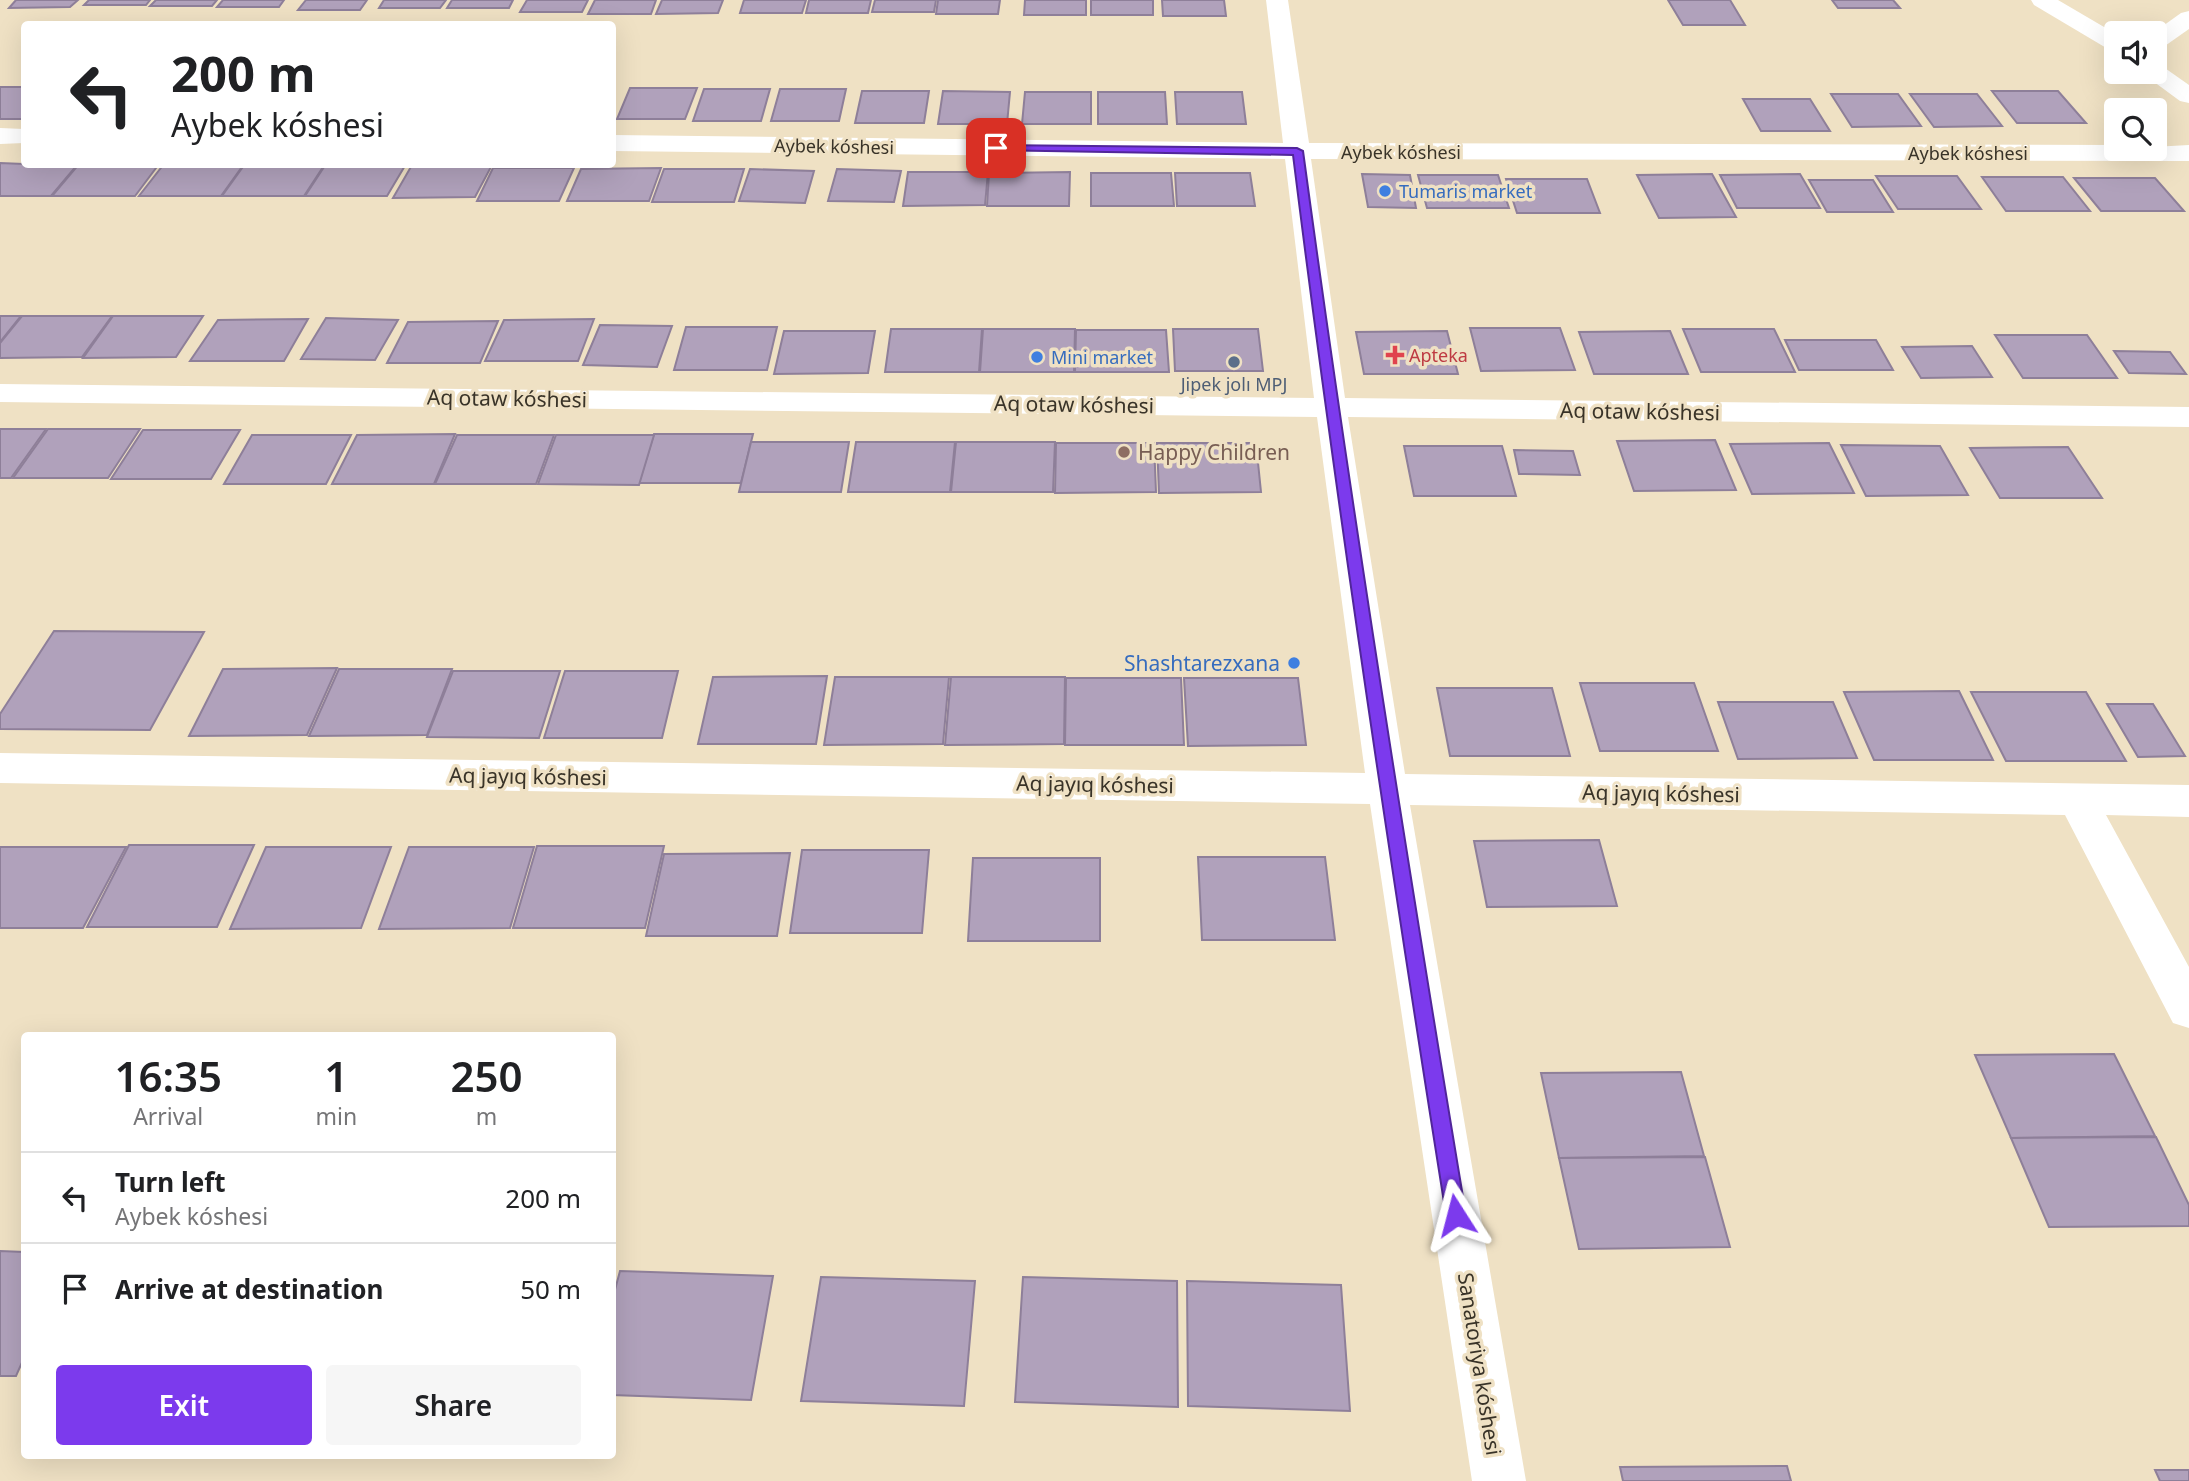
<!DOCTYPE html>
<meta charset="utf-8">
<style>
:root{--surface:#fff;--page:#f6f6f6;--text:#202124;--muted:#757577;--line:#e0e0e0;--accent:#7c3aed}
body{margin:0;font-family:"Noto Sans",sans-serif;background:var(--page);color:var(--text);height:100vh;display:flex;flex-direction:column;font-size:26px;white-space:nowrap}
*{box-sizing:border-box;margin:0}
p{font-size:23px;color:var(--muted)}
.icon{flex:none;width:38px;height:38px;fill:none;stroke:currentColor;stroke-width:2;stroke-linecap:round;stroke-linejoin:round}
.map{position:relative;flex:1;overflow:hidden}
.panel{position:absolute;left:21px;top:1032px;width:595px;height:427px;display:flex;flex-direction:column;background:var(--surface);border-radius:7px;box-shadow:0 7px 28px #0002}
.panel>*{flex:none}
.guide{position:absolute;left:21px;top:21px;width:595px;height:147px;border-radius:7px;box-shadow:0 7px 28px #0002;background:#fff;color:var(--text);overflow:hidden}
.fabs{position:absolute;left:2104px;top:21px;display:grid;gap:14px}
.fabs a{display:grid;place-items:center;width:63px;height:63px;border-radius:7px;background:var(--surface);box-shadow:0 7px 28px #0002;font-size:35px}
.pin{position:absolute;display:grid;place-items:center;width:60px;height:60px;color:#fff;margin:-30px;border-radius:14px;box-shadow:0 4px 10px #0006}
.me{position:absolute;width:77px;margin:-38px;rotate:351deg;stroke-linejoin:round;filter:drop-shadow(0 0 5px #0008)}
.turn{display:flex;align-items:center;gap:24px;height:147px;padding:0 35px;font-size:32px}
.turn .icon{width:91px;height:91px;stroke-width:2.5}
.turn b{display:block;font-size:49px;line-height:60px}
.eta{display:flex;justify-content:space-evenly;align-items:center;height:119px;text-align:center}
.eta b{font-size:42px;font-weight:600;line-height:49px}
.primary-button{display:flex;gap:14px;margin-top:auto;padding:14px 35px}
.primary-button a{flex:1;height:80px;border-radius:7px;background:var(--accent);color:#fff;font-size:28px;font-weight:600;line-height:80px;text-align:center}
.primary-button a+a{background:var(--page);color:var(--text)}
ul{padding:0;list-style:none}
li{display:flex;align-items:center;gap:21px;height:91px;padding:0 35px;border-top:2px solid var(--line)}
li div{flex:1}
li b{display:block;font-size:26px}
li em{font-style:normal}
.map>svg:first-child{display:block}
.building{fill:#b0a1bb;stroke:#8e7f99;stroke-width:2}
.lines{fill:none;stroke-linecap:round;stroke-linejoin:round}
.minor{fill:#fff;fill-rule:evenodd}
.route{fill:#7c3aed;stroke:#51269a;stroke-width:2}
.shop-dot{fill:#3f7fe0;stroke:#efe1c4;stroke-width:2.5}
.health-dot{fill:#e0444e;stroke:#efe1c4;stroke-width:2.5}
.service-dot{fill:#5c6f8a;stroke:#efe1c4;stroke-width:2.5}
.education-dot{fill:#8d6e63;stroke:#efe1c4;stroke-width:2.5}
.labels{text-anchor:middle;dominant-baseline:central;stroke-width:7;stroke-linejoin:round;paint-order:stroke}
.far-street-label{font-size:18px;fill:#393328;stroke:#efe1c4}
.far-shop-label{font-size:18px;fill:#366cbe;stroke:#efe1c4;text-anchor:start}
.far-health-label{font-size:18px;fill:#be3a42;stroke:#efe1c4;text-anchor:start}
.far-service-label{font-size:18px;fill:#4e5e75;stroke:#efe1c4}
.street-label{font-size:21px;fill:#393328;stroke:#efe1c4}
.education-label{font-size:21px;fill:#785e54;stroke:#efe1c4;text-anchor:start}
.shop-label{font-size:21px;fill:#366cbe;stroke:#efe1c4;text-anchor:end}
</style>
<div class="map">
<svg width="2189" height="1481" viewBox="0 0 2189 1481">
<rect width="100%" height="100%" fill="#efe1c4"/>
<g class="building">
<path d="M 16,0 L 78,0 L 70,7 L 9,8 Z"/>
<path d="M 89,0 L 150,0 L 146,5 L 84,5 Z"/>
<path d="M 156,0 L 217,0 L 212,6 L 150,6 Z"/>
<path d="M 223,0 L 284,0 L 279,7 L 217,7 Z"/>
<path d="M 306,0 L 367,0 L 360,10 L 298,10 Z"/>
<path d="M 384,0 L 446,0 L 440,8 L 379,8 Z"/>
<path d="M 452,0 L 513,0 L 509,8 L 447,8 Z"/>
<path d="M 527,0 L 588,0 L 582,12 L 520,12 Z"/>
<path d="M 595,0 L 656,0 L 651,14 L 588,14 Z"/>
<path d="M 662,0 L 723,0 L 718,13 L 656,14 Z"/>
<path d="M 744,0 L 806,0 L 802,13 L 740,13 Z"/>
<path d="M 809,0 L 871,0 L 868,13 L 806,13 Z"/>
<path d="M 875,0 L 936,0 L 934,12 L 872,12 Z"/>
<path d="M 938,0 L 1000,0 L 998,14 L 936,14 Z"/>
<path d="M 1025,0 L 1086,0 L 1086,15 L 1024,15 Z"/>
<rect x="1091" y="0" width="62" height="15"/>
<path d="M 1162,0 L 1224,0 L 1226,16 L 1163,16 Z"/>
<path d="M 1668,0 L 1730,0 L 1745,25 L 1683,25 Z"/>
<path d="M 1832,0 L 1893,0 L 1900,8 L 1838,8 Z"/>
<rect x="0" y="87" width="24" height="32"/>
<path d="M 630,88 L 697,88 L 685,119 L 617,119 Z"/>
<path d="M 704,89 L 770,89 L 761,121 L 693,121 Z"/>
<path d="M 780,89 L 846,89 L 839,121 L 771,121 Z"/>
<path d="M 862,91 L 929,91 L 924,123 L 855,123 Z"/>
<path d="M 943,91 L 1010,92 L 1007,124 L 938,124 Z"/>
<path d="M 1992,91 L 2058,91 L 2086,123 L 2017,123 Z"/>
<path d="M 1025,92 L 1091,92 L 1091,124 L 1022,124 Z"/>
<path d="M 1098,92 L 1165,92 L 1167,124 L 1098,124 Z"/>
<path d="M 1175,92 L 1242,92 L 1246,124 L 1177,124 Z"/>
<path d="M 1831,94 L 1898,94 L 1921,126 L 1852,127 Z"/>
<path d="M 1910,94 L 1977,94 L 2002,126 L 1934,127 Z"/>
<path d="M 1743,99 L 1810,99 L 1830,131 L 1761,131 Z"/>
<path d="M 0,163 L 24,164 L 78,164 L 51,196 L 0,196 Z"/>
<path d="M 79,164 L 159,164 L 135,196 L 52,196 Z"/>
<path d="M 164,164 L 244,164 L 221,196 L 139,196 Z"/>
<path d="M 245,164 L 325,164 L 304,196 L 222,196 Z"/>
<path d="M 326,164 L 406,164 L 387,196 L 305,196 Z"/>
<path d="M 412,165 L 492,165 L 475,197 L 393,198 Z"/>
<path d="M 493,168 L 574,168 L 559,201 L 477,201 Z"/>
<path d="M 661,168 L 649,201 L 567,201 L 581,169 Z"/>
<path d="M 664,169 L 744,169 L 734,202 L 652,202 Z"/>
<path d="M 750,169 L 814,171 L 805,203 L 739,201 Z"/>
<path d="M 837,169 L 901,171 L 894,202 L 828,201 Z"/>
<path d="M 908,172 L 988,172 L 985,205 L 903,206 Z"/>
<path d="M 1070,172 L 1069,206 L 987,206 L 989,173 Z"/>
<path d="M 1091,173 L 1171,173 L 1174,206 L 1091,206 Z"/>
<path d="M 1175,173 L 1250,173 L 1255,206 L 1177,206 Z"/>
<path d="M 1362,174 L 1410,175 L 1416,208 L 1368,207 Z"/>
<path d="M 1712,174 L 1736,217 L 1659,218 L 1637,175 Z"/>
<path d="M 1800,174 L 1820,208 L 1737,208 L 1720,175 Z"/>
<path d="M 1418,175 L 1498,175 L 1509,208 L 1427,208 Z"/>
<path d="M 1876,176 L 1957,176 L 1981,209 L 1898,209 Z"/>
<path d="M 1982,177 L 2063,177 L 2090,211 L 2006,211 Z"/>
<path d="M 2074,178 L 2155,178 L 2184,211 L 2101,211 Z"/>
<path d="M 1506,179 L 1587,179 L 1600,213 L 1517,213 Z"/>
<path d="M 1809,180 L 1873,180 L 1893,212 L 1827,212 Z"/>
<path d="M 0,316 L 21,316 L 0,342 Z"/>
<path d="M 22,316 L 112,316 L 82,357 L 0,358 L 0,343 Z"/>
<path d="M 113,316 L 203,316 L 176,357 L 83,358 Z"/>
<path d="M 326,318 L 398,320 L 375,360 L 301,359 Z"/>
<path d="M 308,319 L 284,361 L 190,361 L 218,320 Z"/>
<path d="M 594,319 L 578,361 L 485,361 L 504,320 Z"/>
<path d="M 498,321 L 480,363 L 387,363 L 408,322 Z"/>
<path d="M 600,325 L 672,326 L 657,367 L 583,365 Z"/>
<path d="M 686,327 L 777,327 L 767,370 L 674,370 Z"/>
<path d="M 1470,328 L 1560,328 L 1575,370 L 1481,371 Z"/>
<path d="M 891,329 L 982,329 L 979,372 L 885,372 Z"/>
<path d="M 983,329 L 1075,329 L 1074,372 L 980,372 Z"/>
<path d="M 1173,329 L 1258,329 L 1263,371 L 1175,371 Z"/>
<path d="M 1683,329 L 1774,329 L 1795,372 L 1701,372 Z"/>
<path d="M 1076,330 L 1166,330 L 1169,372 L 1075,372 Z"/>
<path d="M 784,331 L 875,331 L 868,373 L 774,374 Z"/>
<path d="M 1447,331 L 1458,374 L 1364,374 L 1356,332 Z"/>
<path d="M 1670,331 L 1688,374 L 1594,374 L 1579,332 Z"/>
<path d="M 1995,335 L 2087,335 L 2117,378 L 2023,378 Z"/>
<path d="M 1785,340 L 1876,340 L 1893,370 L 1799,370 Z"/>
<path d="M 1972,346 L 1992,377 L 1921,378 L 1902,347 Z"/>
<path d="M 2114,351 L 2170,352 L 2186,374 L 2129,373 Z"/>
<path d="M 0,429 L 46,429 L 11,478 L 0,478 Z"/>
<path d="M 48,429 L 140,429 L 108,478 L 13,478 Z"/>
<path d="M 143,430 L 240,430 L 211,479 L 111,479 Z"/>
<path d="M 455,434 L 434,484 L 332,484 L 357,435 Z"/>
<path d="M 654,434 L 753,434 L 741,483 L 639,483 Z"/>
<path d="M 252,435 L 351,435 L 326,484 L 224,484 Z"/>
<path d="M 457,435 L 554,435 L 536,484 L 435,484 Z"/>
<path d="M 556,435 L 654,435 L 639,485 L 538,484 Z"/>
<path d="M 1715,440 L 1736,490 L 1634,491 L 1617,441 Z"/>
<path d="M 751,442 L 849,442 L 841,492 L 739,492 Z"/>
<path d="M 856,442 L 955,442 L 950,492 L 848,492 Z"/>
<path d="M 956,442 L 1055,442 L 1053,492 L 951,492 Z"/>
<path d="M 1056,443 L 1154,443 L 1156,492 L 1055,493 Z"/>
<path d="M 1157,443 L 1256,443 L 1261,492 L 1159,493 Z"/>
<path d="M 1829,443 L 1854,493 L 1752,494 L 1730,444 Z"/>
<path d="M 1841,445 L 1940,446 L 1968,495 L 1866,496 Z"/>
<path d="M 1404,446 L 1502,446 L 1516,496 L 1414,496 Z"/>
<path d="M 2068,447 L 2102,498 L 2000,498 L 1970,448 Z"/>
<path d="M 1514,450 L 1573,451 L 1580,475 L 1519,474 Z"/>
<path d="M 54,631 L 204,632 L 150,730 L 0,729 L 0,714 Z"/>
<path d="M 337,668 L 307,735 L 189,736 L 223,669 Z"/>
<path d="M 339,669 L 452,669 L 427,735 L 309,736 Z"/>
<path d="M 453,671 L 560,671 L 539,738 L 427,737 Z"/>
<path d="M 565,671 L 678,671 L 662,738 L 544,738 Z"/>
<path d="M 827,676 L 816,744 L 698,744 L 713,677 Z"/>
<path d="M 835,677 L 949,677 L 943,744 L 824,745 Z"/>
<path d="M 951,677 L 1065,677 L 1064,744 L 945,745 Z"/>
<path d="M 1066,678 L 1181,678 L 1184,745 L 1065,745 Z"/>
<path d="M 1184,678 L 1298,678 L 1306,745 L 1188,746 Z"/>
<path d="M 1580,683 L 1694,683 L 1718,751 L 1600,751 Z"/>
<path d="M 1437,688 L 1552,688 L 1570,756 L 1450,756 Z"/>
<path d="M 1959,691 L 1993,760 L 1874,760 L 1844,692 Z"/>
<path d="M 1971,692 L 2086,692 L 2126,761 L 2006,761 Z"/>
<path d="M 1718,702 L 1833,702 L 1857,758 L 1738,759 Z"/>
<path d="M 2107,704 L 2153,704 L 2185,756 L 2138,757 Z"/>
<path d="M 1599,840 L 1617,906 L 1487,907 L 1474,841 Z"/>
<path d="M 129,845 L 254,845 L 217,927 L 87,927 Z"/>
<path d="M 537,846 L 664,846 L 645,928 L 513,928 Z"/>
<path d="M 0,847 L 126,847 L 83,928 L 0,928 Z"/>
<path d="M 266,847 L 391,847 L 361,928 L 230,929 Z"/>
<path d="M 409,847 L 534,847 L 510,928 L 379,929 Z"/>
<path d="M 802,850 L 929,850 L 922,933 L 790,933 Z"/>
<path d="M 790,853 L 777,936 L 646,936 L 664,854 Z"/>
<path d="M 1198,857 L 1325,857 L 1335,940 L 1202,940 Z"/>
<path d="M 973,858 L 1100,858 L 1100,941 L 968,941 Z"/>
<path d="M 2114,1054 L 2155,1136 L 2011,1138 L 1975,1055 Z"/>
<path d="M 1681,1072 L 1704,1156 L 1559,1158 L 1541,1073 Z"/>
<path d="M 2156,1137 L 2189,1205 L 2189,1226 L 2049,1227 L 2011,1138 Z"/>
<path d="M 1705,1157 L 1730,1247 L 1579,1249 L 1559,1158 Z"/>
<path d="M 0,1251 L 24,1252 L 24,1358 L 16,1376 L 0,1376 Z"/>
<path d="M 620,1271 L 773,1276 L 751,1400 L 612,1395 L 612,1301 Z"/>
<path d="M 821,1277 L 975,1281 L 964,1406 L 801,1401 Z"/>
<path d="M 1023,1277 L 1177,1281 L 1178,1407 L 1015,1402 Z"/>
<path d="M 1187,1281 L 1341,1285 L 1350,1411 L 1188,1406 Z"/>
<path d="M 1787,1466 L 1791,1481 L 1623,1481 L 1620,1467 Z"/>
<path d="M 2155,1470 L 2189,1470 L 2189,1481 L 2160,1481 Z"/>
</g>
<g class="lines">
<g class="minor">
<path d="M 1266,0 L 1288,0 L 1309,143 L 2116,145 L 2116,149 L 2189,145 L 2189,161 L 1311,159 L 1345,398 L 2189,407 L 2189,427 L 1348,417 L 1405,774 L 2189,785 L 2189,817 L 2106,815 L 2189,967 L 2189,1028 L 2173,1023 L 2065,815 L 1410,805 L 1526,1481 L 1472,1481 L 1370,804 L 0,783 L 0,753 L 1365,773 L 1317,417 L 0,402 L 0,384 L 1314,398 L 1285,159 L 612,151 L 612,135 L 1283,143 Z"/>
<path d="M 2031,0 L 2058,0 L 2116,34 L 2116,51 L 2108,49 L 2034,5 Z"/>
<path d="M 2189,11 L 2189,29 L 2162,48 L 2154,50 L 2153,33 L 2181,13 Z"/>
<path d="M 2154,64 L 2162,66 L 2189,85 L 2189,103 L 2180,101 L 2146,76 L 2143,72 L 2154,72 Z"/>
<path d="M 0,128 L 24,129 L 24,143 L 0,144 Z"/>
</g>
</g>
<path class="route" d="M 996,145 L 1297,148 L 1303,151 C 1351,507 1407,861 1466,1215 L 1463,1222 L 1456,1224 L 1449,1222 L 1446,1215 C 1390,862 1337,509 1293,155 L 992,150 L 992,146 Z"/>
<g class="shop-dot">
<circle cx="1385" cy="191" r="7"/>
<circle cx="1037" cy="357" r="7"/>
<circle cx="1294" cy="663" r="7"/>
</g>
<path class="health-dot" d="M1391.5 344.5h7v7h7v7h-7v7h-7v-7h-7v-7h7z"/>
<circle class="service-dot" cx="1234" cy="362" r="7"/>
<circle class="education-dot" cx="1124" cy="452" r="7"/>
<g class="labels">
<g class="far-street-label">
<text transform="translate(834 146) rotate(1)">Aybek kóshesi</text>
<text x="1401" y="152">Aybek kóshesi</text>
<text x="1968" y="153">Aybek kóshesi</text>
</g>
<g class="far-shop-label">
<text x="1399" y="191">Tumaris market</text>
<text x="1051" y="357">Mini market</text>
</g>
<g class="far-health-label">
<text x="1409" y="355">Apteka</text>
</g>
<g class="far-service-label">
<text x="1234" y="384">Jipek jolı MPJ</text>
</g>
<g class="street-label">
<text transform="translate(507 398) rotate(1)">Aq otaw kóshesi</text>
<text transform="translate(1074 404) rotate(1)">Aq otaw kóshesi</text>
<text transform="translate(1640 411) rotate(1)">Aq otaw kóshesi</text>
<text transform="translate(528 776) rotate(1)">Aq jayıq kóshesi</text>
<text transform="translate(1095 784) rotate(1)">Aq jayıq kóshesi</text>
<text transform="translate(1661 793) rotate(1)">Aq jayıq kóshesi</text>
<text transform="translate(1480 1364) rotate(81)">Sanatoriya kóshesi</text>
</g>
<g class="education-label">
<text x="1138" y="452">Happy Children</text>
</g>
<g class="shop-label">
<text x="1280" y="663">Shashtarezxana</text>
</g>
</g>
</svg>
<div class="fabs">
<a><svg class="icon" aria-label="sound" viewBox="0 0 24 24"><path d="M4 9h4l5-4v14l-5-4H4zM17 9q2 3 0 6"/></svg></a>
<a><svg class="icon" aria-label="search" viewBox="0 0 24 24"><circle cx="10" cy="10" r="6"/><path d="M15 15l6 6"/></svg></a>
</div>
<div class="pin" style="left:996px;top:148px;background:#d93025"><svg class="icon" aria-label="arrive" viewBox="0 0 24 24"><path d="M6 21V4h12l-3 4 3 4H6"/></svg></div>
<svg class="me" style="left:1456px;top:1215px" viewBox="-20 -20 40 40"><path d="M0-17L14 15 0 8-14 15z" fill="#7c3aed" stroke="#fff" stroke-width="4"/></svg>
<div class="guide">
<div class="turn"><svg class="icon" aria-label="left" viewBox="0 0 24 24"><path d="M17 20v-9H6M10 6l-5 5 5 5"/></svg><div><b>200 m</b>Aybek kóshesi</div></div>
</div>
<section class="panel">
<div class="eta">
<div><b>16:35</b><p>Arrival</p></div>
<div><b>1</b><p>min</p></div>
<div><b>250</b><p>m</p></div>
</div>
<ul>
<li><svg class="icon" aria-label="left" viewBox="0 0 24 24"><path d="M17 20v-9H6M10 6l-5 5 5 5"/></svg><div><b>Turn left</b><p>Aybek kóshesi</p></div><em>200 m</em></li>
<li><svg class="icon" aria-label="arrive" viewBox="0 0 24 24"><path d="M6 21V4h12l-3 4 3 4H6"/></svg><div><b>Arrive at destination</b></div><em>50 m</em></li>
</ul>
<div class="primary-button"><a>Exit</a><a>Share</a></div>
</section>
</div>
